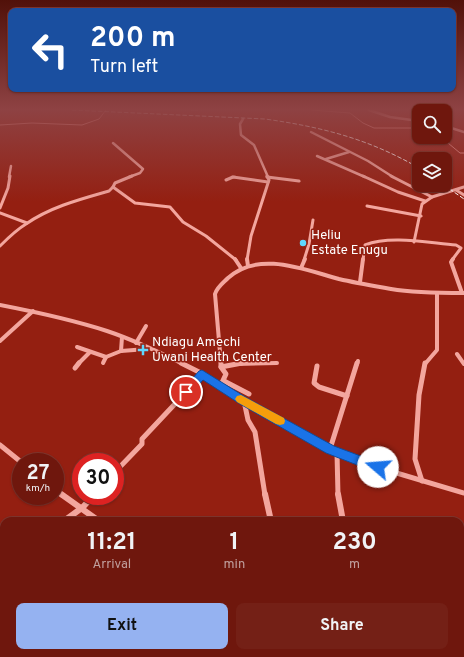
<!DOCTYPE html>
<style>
:root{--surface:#6f170d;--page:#742016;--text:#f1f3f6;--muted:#c09f9d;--line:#81362e;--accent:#95b2f1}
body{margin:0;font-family:Overpass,sans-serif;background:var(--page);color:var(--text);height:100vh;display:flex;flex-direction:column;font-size:15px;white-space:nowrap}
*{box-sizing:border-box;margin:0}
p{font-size:13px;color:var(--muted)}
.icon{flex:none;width:22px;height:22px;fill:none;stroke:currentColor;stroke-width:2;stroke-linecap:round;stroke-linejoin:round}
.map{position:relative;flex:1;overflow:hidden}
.side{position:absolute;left:0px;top:517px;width:464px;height:140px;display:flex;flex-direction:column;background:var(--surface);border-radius:12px 12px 0 0;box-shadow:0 1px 3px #0004,0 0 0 1px var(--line)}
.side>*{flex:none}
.hud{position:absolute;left:8px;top:8px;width:448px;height:84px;border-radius:8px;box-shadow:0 1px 3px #0004,0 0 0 1px var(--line);background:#1a4fa0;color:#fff;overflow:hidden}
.buttons{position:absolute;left:412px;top:104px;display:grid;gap:8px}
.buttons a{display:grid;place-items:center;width:40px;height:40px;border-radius:8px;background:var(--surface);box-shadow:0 1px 3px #0004,0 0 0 1px var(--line);font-size:20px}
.speed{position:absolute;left:12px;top:453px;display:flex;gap:8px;font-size:20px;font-weight:700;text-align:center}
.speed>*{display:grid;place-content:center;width:52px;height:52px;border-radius:50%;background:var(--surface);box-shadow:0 1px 3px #0004,0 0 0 1px var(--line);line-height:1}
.speed small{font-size:10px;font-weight:400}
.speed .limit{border:6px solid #d22;background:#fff;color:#111}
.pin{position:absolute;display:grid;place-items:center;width:34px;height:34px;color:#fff;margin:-17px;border:2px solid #fff;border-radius:50%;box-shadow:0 1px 4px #0007}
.me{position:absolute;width:44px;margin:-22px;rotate:288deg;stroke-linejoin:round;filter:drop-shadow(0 0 3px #0008)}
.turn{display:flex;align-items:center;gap:14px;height:84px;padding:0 16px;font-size:18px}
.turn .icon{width:52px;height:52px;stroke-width:2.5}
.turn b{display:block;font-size:28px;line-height:34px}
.eta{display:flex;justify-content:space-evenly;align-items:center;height:68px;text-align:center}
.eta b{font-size:24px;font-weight:700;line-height:28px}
.cta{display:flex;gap:8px;margin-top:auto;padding:8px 16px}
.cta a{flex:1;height:46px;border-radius:8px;background:var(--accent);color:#111;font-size:16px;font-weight:700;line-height:46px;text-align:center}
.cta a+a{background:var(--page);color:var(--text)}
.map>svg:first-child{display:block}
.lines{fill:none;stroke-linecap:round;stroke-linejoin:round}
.stream{stroke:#f79890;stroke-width:1}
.minor-far4{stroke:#f3a69e;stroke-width:2.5}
.minor-far3{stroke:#f3a69e;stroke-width:3}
.minor-far2{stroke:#f3a69e;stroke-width:4}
.minor-far1{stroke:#f3a69e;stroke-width:5}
.minor{stroke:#f3a69e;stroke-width:6}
.rail{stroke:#fff;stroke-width:1;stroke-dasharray:4.5 2;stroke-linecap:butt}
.route{fill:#1a73e8;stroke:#114b97}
.slow{fill:#f59e0b}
.poi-dot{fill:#60d7ff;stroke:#941f11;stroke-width:1.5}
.labels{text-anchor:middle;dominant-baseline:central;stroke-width:3;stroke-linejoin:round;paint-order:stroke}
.poi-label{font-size:13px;fill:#fff;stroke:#941f11;text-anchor:start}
</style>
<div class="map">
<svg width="464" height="657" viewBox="0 0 464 657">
<rect width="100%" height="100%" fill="#941f11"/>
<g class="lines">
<g class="stream">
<path d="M 191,110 L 198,110"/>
<path d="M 312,110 L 350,113 L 363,123 L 374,128 L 419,128"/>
<path d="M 0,125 L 32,123 L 82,125 L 99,119 L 106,110"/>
<path d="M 445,135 L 451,138 L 448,143 L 460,153 L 464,153"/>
</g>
<g class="minor-far4">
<path d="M 369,110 L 390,117 L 419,121"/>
<path d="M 243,119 L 240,124 L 241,135 L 254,145 L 268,177"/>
<path d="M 445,126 L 464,132"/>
<path d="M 311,132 L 368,161 L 393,177"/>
<path d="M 113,143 L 143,169 L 140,173 L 129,177"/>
<path d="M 317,156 L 365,177"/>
<path d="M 326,159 L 349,152"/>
<path d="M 9,177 L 11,166"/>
<path d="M 232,177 L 235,177"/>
<path d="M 267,177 L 269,177"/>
</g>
<g class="minor-far3">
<path d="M 132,176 L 115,183 L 113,187 L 135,203 L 170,207 L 183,222 L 206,236 L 236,260"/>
<path d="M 363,176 L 398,192 L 425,201"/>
<path d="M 391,176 L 432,197 L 422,204 L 414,242"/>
<path d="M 267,177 L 299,181"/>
<path d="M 226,180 L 233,177 L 268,182"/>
<path d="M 456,190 L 464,195"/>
<path d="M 432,197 L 464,187"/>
<path d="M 367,206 L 421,216"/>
<path d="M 0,208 L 8,188 L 10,176"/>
<path d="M 0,213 L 27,223"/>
<path d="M 0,246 C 8,238 16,230 26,224 C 50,207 81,199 109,191 L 113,187"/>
<path d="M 247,260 L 251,236 L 269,180 L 267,176"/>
<path d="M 304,260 L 309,244 L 313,220"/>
<path d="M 363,260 L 365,245 C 390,235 429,243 456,245 L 461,248 L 452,260"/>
</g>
<g class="minor-far2">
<path d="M 235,259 L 241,268"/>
<path d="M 247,259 L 248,266"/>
<path d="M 453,259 L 451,262 L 462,293"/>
<path d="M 301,268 L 305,259"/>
<path d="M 360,282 L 363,259"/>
<path d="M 0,305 C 36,312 73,320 107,331 C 134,340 159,352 183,364"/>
<path d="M 0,341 L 33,311"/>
<path d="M 136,343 L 146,326"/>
<path d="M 77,347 L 106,357 L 121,351 L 147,349"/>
<path d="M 121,351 L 122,337"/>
<path d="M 457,354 L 464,364"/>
<path d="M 103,363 L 106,357"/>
<path d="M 78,364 L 90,352"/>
<path d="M 221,364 L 215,294 C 217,287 223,283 228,278 C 259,250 305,270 339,279 C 356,283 374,286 391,289 C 415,293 440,293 464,293"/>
<path d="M 236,364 L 277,363"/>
<path d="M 357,364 L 358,361"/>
<path d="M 425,364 L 437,350 L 437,293"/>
</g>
<g class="minor-far1">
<path d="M 181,363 L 203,374 L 244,401 L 337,453 L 363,463 L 464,493"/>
<path d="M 317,366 L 314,383 L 319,387 L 347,396"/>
<path d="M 221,367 L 242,363"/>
<path d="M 75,368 L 79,363"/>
<path d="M 224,381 L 249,394"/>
<path d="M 220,387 L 226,374 L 221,367 L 221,363"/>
<path d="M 244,401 L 248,420 L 255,432 L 265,495"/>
<path d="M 0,445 L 21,462"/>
<path d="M 330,449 L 357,363"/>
<path d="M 337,453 L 338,495"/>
<path d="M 115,472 L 142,444 L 142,439 L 203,374"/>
<path d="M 422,481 L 415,459 L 419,395 L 425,363"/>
<path d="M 55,489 L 62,495"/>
</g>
<g class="minor">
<path d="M 61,494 L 99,521"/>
<path d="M 265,494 L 271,521"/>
<path d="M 338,494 L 343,521"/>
<path d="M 64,521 L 83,507 L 93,496"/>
<path d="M 0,574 L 4,579"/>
<path d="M 460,643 L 464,647"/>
<path d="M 83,653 L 86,657"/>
<path d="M 238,653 L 242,657"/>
<path d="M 390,653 L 390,657"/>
<path d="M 196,657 L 199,653"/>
</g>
<g class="rail">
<path d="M 72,110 L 265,119 C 322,127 369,139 419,168"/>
<path d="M 444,185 L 464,199"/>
</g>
</g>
<linearGradient id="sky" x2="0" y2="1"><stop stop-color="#511109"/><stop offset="0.54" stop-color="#8e4243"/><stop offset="1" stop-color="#8e4243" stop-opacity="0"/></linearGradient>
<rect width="464" height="202" fill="url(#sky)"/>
<path class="route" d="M 202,370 L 247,398 L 334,446 L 382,464 L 384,467 L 382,471 L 378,473 L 326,453 L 240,404 L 203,380 L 190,395 L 183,395 L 181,392 L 183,389 L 199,371 Z"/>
<path class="slow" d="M 241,395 L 284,418 L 285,421 L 284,424 L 280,425 L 276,424 L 237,402 L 235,399 L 237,396 Z"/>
<g class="poi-dot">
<circle cx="303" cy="243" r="4"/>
<path d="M141 344h4v4h4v4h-4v4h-4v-4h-4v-4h4z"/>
</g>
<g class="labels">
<g class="poi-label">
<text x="311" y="236">Heliu<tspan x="311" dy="15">Estate Enugu</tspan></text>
<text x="152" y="343">Ndiagu Amechi<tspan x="152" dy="15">Uwani Health Center</tspan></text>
</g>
</g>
</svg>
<div class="buttons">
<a><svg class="icon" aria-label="search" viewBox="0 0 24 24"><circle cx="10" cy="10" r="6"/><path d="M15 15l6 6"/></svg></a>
<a><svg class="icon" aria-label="layers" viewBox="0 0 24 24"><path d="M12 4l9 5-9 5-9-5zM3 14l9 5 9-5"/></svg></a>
</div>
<div class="speed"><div>27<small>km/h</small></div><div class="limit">30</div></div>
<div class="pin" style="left:186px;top:392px;background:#d93025"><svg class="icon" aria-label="arrive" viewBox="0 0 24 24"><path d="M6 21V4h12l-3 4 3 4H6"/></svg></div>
<svg class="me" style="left:378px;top:467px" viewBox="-20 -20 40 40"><circle r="19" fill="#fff"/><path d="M0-13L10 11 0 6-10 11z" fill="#1a73e8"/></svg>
<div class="hud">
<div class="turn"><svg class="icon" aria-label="left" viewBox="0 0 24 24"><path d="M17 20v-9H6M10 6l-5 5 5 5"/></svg><div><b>200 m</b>Turn left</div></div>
</div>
<section class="side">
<div class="eta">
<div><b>11:21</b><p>Arrival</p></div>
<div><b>1</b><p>min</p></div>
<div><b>230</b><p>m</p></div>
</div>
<div class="cta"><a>Exit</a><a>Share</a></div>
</section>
</div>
